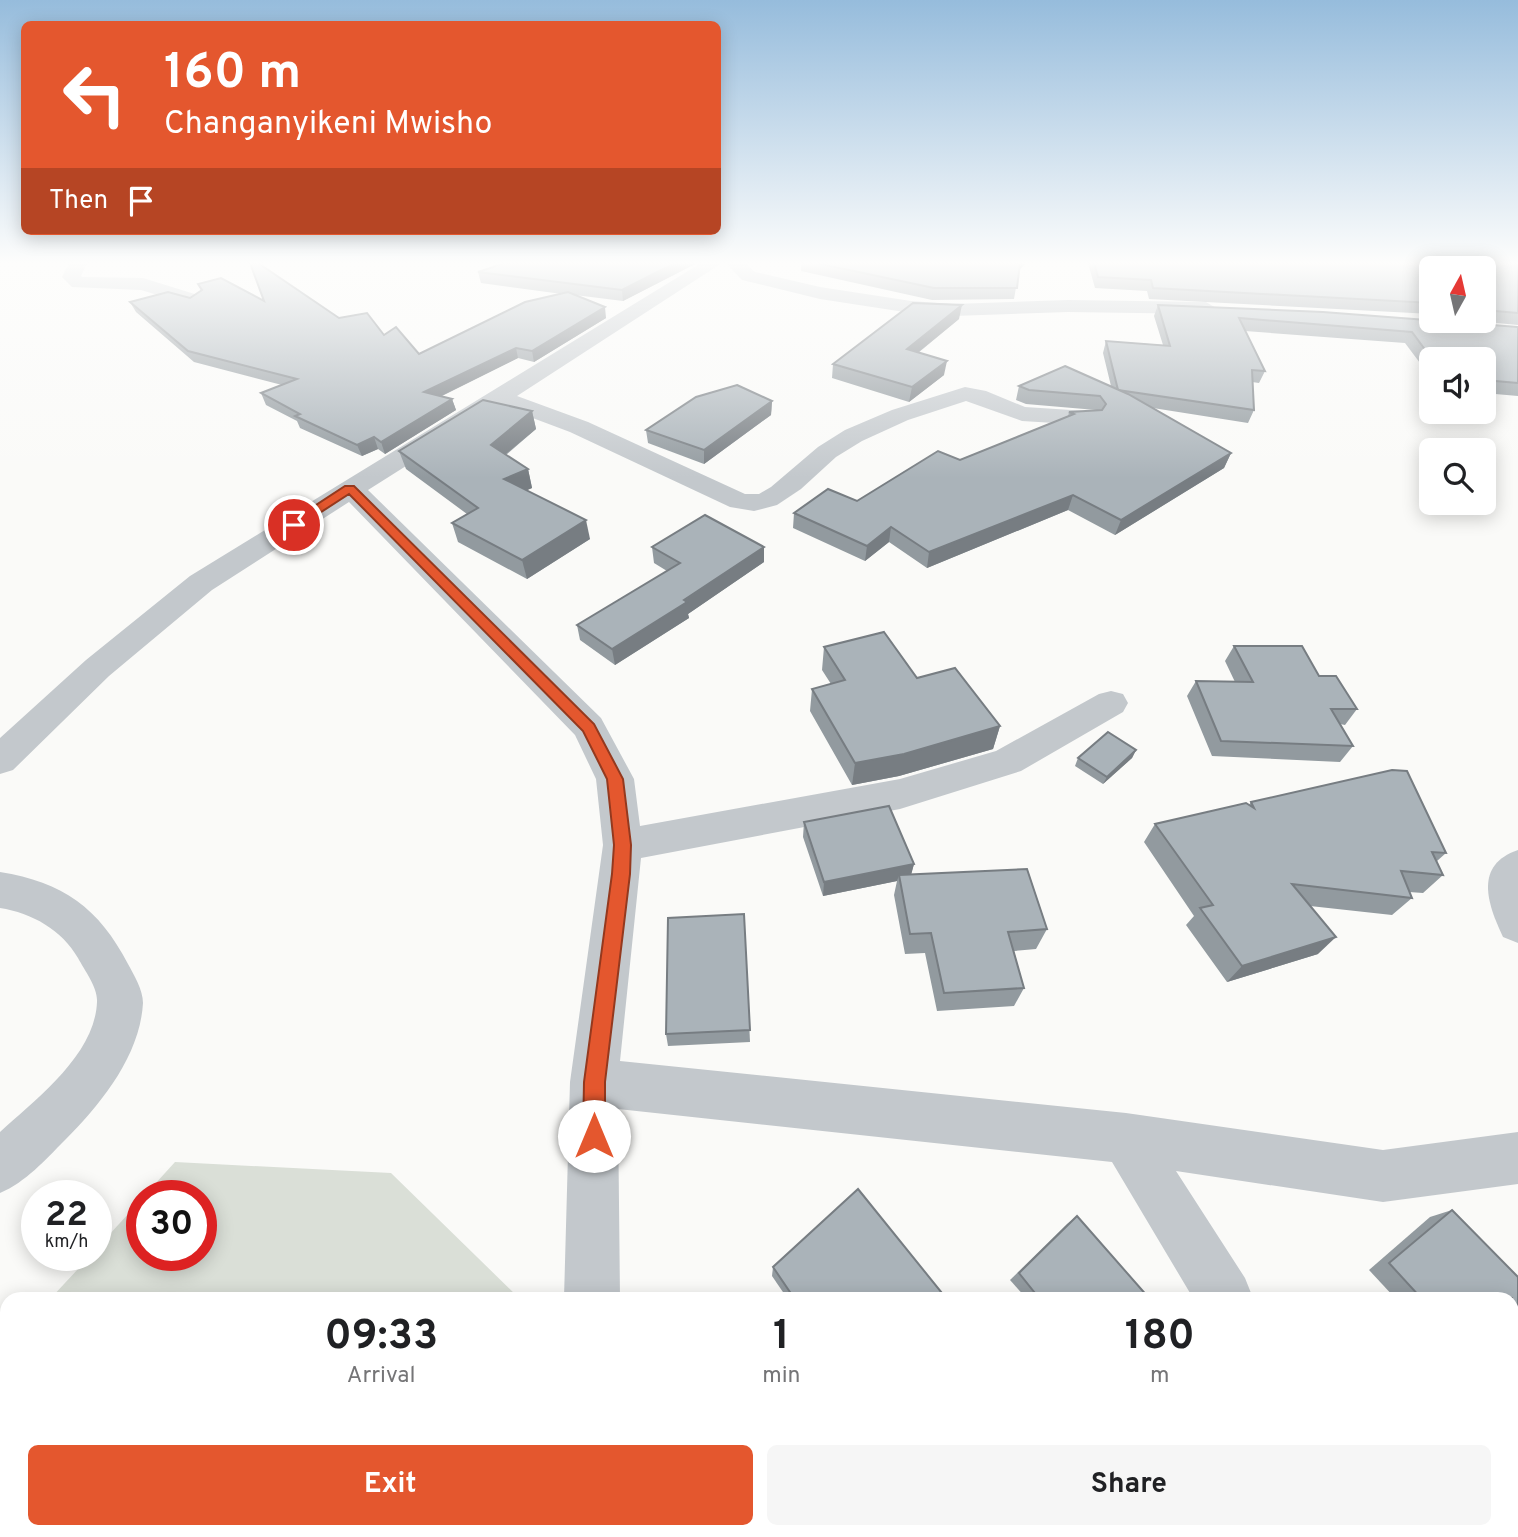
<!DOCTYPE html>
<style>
:root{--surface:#fff;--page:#f6f6f6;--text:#202124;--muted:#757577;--accent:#e4572e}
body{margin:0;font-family:Overpass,sans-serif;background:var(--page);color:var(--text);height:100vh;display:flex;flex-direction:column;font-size:26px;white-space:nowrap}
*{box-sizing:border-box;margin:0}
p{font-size:23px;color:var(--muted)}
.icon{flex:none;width:38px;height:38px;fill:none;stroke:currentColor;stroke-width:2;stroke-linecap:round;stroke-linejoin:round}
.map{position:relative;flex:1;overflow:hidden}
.sheet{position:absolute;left:0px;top:1292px;width:1519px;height:247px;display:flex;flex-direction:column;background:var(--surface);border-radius:21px 21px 0 0;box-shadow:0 4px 18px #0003}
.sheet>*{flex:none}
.hud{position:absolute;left:21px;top:21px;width:700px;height:214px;border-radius:10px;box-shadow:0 4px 18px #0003;background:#e4572e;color:#fff;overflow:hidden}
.needle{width:46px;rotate:8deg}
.buttons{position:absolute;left:1419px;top:256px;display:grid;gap:14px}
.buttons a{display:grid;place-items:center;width:77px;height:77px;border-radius:10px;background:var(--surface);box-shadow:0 4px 18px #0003;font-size:35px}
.speed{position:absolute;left:21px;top:1180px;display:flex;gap:14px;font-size:35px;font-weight:700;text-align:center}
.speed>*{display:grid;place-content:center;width:91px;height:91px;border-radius:50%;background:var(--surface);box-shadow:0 4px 18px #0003;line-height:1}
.speed small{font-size:18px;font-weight:400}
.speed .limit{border:10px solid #d22;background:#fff;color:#111}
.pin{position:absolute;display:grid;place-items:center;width:60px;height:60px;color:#fff;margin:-30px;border:4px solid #fff;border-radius:50%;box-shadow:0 2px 7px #0007}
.me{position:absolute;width:77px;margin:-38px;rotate:0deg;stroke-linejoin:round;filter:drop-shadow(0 0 5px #0008)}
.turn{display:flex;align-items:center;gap:24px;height:147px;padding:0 28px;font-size:32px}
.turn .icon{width:91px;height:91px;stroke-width:2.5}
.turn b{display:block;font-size:49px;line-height:60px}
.then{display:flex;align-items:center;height:66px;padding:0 28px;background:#0003;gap:14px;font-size:26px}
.eta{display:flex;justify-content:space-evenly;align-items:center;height:119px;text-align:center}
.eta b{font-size:42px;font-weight:700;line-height:49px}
.action{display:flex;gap:14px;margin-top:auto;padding:14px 28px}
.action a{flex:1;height:80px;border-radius:10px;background:var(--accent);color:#fff;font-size:28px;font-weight:700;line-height:80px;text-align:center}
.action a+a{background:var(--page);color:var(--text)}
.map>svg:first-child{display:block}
.green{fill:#dadfd7}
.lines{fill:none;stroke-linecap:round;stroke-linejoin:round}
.street{fill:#c3c8cc;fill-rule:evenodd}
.wall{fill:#929a9f}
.shaded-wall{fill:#777d82}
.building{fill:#aab3b9;stroke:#777d82;stroke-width:2}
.route{fill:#e4572e;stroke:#94391e;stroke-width:2}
</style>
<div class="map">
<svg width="1518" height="1537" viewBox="0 0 1518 1537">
<rect width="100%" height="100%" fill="#fafaf8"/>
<g class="green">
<path d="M 175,1162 L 391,1173 L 519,1298 L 51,1298 L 91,1255 L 96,1255 L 96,1249 L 142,1199 L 142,1255 L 201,1255 L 201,1195 L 145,1195 Z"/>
<path d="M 7,1347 L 7,1531 L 539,1531 L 539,1537 L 0,1537 L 0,1355 Z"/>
</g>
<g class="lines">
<g class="street">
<path d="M 69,263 L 87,263 L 81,276 L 83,277 L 143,278 L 201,296 L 204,300 L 194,306 L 141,290 L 72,287 L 62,277 Z"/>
<path d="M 701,263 L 722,263 L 517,396 L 588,422 L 745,494 L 759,494 L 771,487 L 818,447 L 845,430 L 892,410 L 965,387 L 986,391 L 1025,407 L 1087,411 L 1095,413 L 1099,418 L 1095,423 L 1087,425 L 1022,421 L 966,401 L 908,420 L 862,441 L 836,457 L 801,489 L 777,505 L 754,511 L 730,507 L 570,432 L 501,406 L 368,490 L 601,718 L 634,779 L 640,826 L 900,779 L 996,751 L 1099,694 L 1111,691 L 1123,694 L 1128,703 L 1123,712 L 1021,771 L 900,809 L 641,858 L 620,1061 L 1126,1113 L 1383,1150 L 1518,1132 L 1518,1184 L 1383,1202 L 1176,1171 L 1245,1278 L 1253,1298 L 1193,1298 L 1112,1162 L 618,1109 L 620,1298 L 564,1298 L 570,1082 L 603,845 L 596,779 L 575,735 L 349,502 L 212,590 L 109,676 L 13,770 L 0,774 L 0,738 L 86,660 L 190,576 Z"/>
<path d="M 726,263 L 745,263 L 755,272 L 820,287 L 911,301 L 953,304 L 1068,300 L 1206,302 L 1216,308 L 1206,314 L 1068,312 L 953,316 L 911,313 L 820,299 L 742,280 Z"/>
<path d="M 1518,850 L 1518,943 L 1503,937 C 1487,903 1474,865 1518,850 Z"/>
<path d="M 0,872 C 63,882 99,908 128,964 C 134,975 143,990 143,1003 C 140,1056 101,1104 65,1140 C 45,1160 26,1182 0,1193 L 0,1132 C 36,1099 95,1055 97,1002 C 98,988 85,971 78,958 C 62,930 32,913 0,908 Z"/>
<rect x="557" y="1531" width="66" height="6"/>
<path d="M 1336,1531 L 1402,1531 L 1405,1537 L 1338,1537 Z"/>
</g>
</g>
<g class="wall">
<path d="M 505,263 L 697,263 L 623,301 L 575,295 L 606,318 L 534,362 L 518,358 L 442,396 L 452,399 L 456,410 L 385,454 L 378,449 L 362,456 L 300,428 L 297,421 L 266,405 L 261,393 L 282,385 L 194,362 L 136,312 L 130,302 L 190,298 L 201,291 L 198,284 L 264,301 L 339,318 L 384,335 L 419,354 L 562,294 L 481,283 L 478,272 Z"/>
<path d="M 801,263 L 1025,263 L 1024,265 L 1019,270 L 1014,299 L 932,300 L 801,271 Z"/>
<path d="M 1088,263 L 1518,263 L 1518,325 L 1466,320 L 1484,320 L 1484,268 L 1432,268 L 1432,314 L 1149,299 L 1147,291 L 1095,288 Z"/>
<path d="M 1158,305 L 1518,327 L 1518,396 L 1484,393 L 1484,359 L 1432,359 L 1432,379 L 1405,343 L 1245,331 L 1265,371 L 1259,383 L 1252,382 L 1254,410 L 1248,423 L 1153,408 L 1231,453 L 1224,468 L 1115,535 L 1068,510 L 927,568 L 889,542 L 865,561 L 793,528 L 794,513 L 857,501 L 1068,416 L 1069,412 L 1096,410 L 1026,404 L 1016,400 L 1019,386 L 1111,386 L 1103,353 L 1106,341 L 1163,345 L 1154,316 Z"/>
<path d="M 959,319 L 918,353 L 944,375 L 909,402 L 832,378 L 833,364 Z"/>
<path d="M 772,401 L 771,415 L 704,464 L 648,443 L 646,430 Z"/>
<path d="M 532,411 L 536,429 L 506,455 L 528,469 L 532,488 L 527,490 L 590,539 L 527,579 L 458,542 L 452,523 L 467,514 L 406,469 L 399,451 Z"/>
<path d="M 652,547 L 764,562 L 688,614 L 689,618 L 615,665 L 580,640 L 577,625 L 667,571 L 654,563 Z"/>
<path d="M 1234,646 L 1319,676 L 1357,709 L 1345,725 L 1340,724 L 1353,746 L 1340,762 L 1212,756 L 1187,696 L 1196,681 L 1235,682 L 1225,661 Z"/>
<path d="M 824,647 L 917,678 L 1000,726 L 993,749 L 899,776 L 852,785 L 810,711 L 812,689 L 831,684 L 822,670 Z"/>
<path d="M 1136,750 L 1132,758 L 1103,784 L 1075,766 L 1078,758 Z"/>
<path d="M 1251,802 L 1446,853 L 1437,861 L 1443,875 L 1423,893 L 1409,892 L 1412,898 L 1392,915 L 1310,906 L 1318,954 L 1227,982 L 1186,925 L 1194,916 L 1144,842 L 1155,824 L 1249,805 Z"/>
<path d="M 804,822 L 914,864 L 911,874 L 1047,929 L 1036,949 L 1014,951 L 1024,988 L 1014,1006 L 937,1011 L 925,953 L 905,954 L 894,895 L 897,881 L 823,896 L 803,837 Z"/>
<path d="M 744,914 L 750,1042 L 668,1046 L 666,1034 Z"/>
<path d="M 1452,1210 L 1512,1298 L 1395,1298 L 1369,1270 L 1430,1217 Z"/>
<path d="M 1077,1216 L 1149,1298 L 1026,1298 L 1010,1280 L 1067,1224 Z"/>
<path d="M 773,1267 L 946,1298 L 787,1298 L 772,1276 Z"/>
<path d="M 1518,1489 L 1518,1537 L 1441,1537 L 1450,1531 L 1512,1531 L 1512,1493 Z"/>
<path d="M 916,1531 L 949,1531 L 955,1537 L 913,1537 Z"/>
<path d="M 1098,1531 L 1130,1531 L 1127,1537 L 1104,1537 Z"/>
<path d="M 1204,1531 L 1304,1531 L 1301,1537 L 1201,1537 Z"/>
</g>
<g class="shaded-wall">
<path d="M 675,263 L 697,263 L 623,301 L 622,290 Z"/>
<path d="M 1019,263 L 1025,263 L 1024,265 L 1017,271 Z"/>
<path d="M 962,305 L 959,319 L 905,363 L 907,349 Z"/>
<path d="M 605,307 L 606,318 L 534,362 L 532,351 Z"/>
<path d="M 516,348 L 518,358 L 427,403 L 424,392 Z"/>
<path d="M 947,361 L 944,375 L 909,402 L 912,387 Z"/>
<path d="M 452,399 L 456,410 L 385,454 L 381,442 Z"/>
<path d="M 772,401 L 771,415 L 704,464 L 704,450 Z"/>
<path d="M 532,411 L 536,429 L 495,463 L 491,445 Z"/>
<path d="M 374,437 L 378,449 L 362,456 L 357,445 Z"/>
<path d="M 1231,453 L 1224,468 L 1115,535 L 1121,520 Z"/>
<path d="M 528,469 L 532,488 L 509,498 L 504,479 Z"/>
<path d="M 1073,495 L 1068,510 L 927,568 L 929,552 Z"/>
<path d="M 586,520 L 590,539 L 527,579 L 522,560 Z"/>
<path d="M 891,527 L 889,542 L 865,561 L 867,546 Z"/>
<path d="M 764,547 L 764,562 L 688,614 L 689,618 L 615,665 L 612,649 Z"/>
<path d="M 1000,726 L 993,749 L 899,776 L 852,785 L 855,763 Z"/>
<path d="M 1136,750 L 1132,758 L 1103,784 L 1107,777 Z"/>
<path d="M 914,864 L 910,879 L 899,875 L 897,881 L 823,896 L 824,882 Z"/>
<path d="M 1336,937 L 1318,954 L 1227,982 L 1242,966 Z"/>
</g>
<g class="building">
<path d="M 250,263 L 258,263 L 339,318 L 367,313 L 384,335 L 396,327 L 419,354 L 525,302 L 568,292 L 605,307 L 532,351 L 516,348 L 424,392 L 452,399 L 381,442 L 374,437 L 357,445 L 295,416 L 300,414 L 261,393 L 297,379 L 188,351 L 130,302 L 168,292 L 190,298 L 202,290 L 198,284 L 221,278 L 264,301 Z"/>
<path d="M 505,263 L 675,263 L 622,290 L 478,272 Z"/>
<path d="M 816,263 L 1020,263 L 1017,288 L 934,288 Z"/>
<path d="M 1094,263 L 1518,263 L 1518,313 L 1484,310 L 1484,268 L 1432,268 L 1432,303 L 1153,288 L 1151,280 L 1098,277 Z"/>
<path d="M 913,303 L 962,305 L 907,349 L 947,361 L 912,387 L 833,364 Z"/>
<path d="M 1158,305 L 1323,312 L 1518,327 L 1518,383 L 1484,380 L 1484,359 L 1432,359 L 1412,332 L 1239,318 L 1265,371 L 1252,370 L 1254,410 L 1118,390 L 1106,341 L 1170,346 Z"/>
<path d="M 1065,366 L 1128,394 L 1231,453 L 1121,520 L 1073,495 L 929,552 L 891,527 L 867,546 L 794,513 L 828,489 L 857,501 L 938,451 L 960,460 L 1074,414 L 1069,412 L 1102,410 L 1106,404 L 1100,396 L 1029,390 L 1019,386 Z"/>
<path d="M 737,385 L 772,401 L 704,450 L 646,430 L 696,397 Z"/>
<path d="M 483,400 L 532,411 L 491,445 L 528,469 L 504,479 L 586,520 L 522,560 L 452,523 L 478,508 L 399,451 Z"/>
<path d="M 705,515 L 764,547 L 684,600 L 687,602 L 612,649 L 577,625 L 680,563 L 652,547 Z"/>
<path d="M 884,632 L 917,678 L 955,668 L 1000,726 L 904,754 L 855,763 L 812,689 L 845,680 L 824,647 Z"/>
<path d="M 1234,646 L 1302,646 L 1319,676 L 1336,676 L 1357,709 L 1331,709 L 1353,746 L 1221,741 L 1196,681 L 1253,682 Z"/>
<path d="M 1108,732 L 1136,750 L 1107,777 L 1078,758 Z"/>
<path d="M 1392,770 L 1407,771 L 1446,853 L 1432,852 L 1443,875 L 1401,871 L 1412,898 L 1292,884 L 1336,937 L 1242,966 L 1200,908 L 1213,905 L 1155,824 L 1246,803 L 1254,808 L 1251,802 Z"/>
<path d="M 889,806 L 914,864 L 824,882 L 804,822 Z"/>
<path d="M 1027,869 L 1047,929 L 1008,932 L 1024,988 L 944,993 L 931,933 L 910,934 L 899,875 Z"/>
<path d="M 744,914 L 750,1030 L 666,1034 L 668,918 Z"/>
<path d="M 858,1189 L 946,1298 L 794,1298 L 773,1267 Z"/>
<path d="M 1452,1210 L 1518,1277 L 1518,1385 L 1512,1391 L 1512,1298 L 1421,1298 L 1389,1263 Z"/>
<path d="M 1077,1216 L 1149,1298 L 1039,1298 L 1019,1273 Z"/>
<path d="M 1518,1518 L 1518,1537 L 1487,1537 L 1496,1531 L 1512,1531 L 1512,1521 Z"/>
<path d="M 924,1531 L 949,1531 L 955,1537 L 921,1537 Z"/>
<path d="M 1109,1531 L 1130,1531 L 1127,1537 L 1115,1537 Z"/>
<path d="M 1223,1531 L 1304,1531 L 1301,1537 L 1220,1537 Z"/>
</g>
<linearGradient id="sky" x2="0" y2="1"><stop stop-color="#96bcdc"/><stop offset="0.55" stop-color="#fdfdfc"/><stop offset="1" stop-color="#fdfdfc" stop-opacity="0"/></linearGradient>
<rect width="1518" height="478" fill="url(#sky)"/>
<path class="route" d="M 345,486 L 354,486 L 594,724 L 623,779 L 631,845 L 630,874 L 605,1082 L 605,1136 L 602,1144 L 594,1147 L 586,1144 L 583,1136 L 584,1082 L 612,874 L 614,845 L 607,779 L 583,731 L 349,494 L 298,527 L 290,527 L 290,522 Z"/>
</svg>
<div class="buttons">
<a><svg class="needle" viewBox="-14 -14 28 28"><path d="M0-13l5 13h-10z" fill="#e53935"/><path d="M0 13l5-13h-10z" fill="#757577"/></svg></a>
<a><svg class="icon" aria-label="sound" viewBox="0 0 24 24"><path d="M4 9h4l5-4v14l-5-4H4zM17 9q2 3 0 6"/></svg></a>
<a><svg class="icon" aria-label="search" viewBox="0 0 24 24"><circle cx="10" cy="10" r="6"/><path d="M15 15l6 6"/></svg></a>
</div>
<div class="speed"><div>22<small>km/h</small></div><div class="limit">30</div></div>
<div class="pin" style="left:294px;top:525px;background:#d93025"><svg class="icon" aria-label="arrive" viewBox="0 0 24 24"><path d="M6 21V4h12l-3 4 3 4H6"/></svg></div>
<svg class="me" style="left:594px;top:1136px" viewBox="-20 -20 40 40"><circle r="19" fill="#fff"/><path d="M0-13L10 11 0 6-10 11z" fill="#e4572e"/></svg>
<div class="hud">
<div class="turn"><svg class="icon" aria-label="left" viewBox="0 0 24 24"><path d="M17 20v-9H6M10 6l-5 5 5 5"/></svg><div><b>160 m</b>Changanyikeni Mwisho</div></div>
<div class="then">Then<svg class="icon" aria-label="arrive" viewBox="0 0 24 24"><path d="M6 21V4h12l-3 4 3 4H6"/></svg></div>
</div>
<section class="sheet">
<div class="eta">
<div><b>09:33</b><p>Arrival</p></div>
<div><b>1</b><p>min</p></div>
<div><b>180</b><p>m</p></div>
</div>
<div class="action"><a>Exit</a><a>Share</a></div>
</section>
</div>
